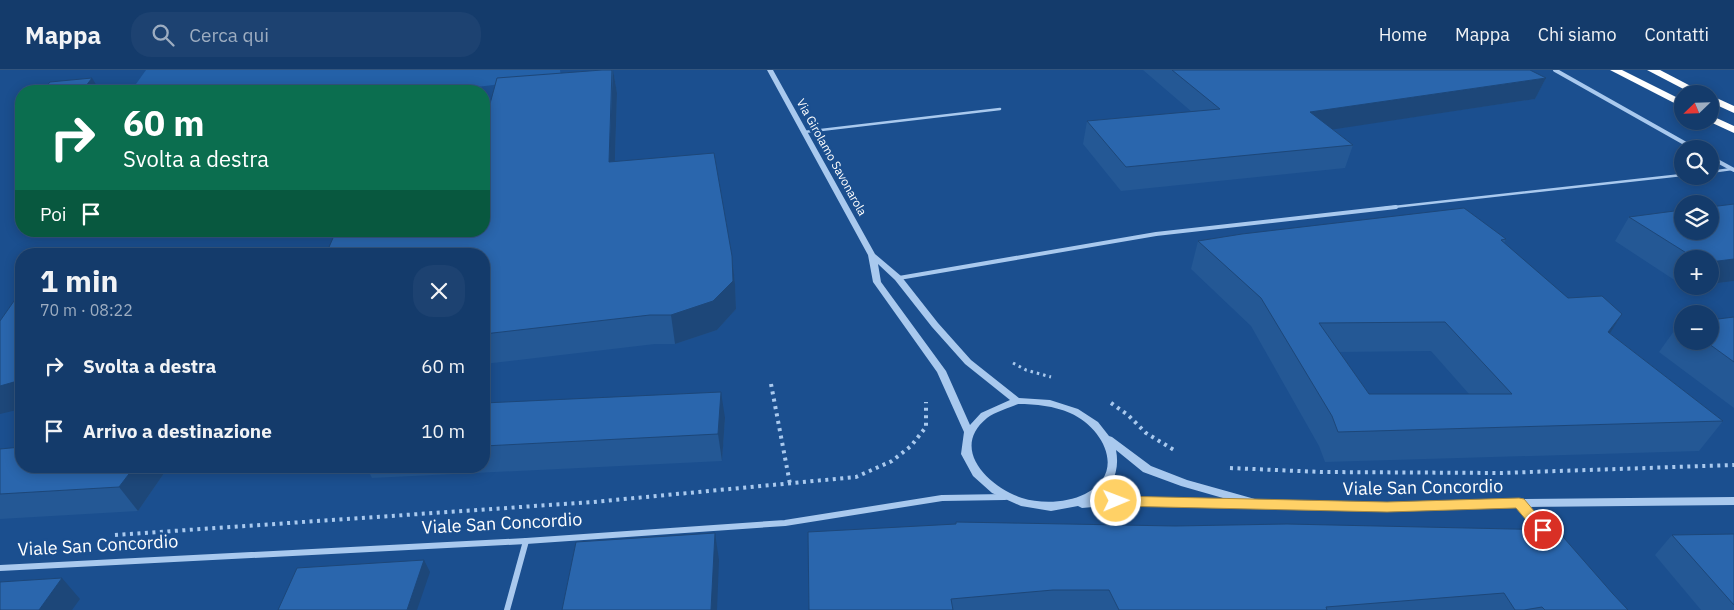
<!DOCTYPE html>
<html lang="it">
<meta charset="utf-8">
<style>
:root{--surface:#143b6b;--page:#1d4271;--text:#f1f3f6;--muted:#9dadc1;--line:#33557e}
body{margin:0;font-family:"IBM Plex Sans",sans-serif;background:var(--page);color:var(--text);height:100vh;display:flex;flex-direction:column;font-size:19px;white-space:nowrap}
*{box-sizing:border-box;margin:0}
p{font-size:16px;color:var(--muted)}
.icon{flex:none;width:28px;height:28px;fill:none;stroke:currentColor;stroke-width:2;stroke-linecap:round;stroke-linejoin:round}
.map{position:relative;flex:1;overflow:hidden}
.drawer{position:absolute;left:15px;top:178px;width:475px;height:225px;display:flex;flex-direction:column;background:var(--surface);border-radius:20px;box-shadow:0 2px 12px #0003,0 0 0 1px var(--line)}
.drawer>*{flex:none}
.top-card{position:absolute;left:15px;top:15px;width:475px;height:152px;border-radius:20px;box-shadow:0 2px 12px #0003,0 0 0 1px var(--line);background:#0b6e4f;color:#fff;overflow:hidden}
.needle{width:32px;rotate:247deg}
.buttons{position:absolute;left:1674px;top:15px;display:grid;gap:10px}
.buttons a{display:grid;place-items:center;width:45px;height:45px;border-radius:50%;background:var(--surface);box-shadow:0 2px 12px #0003,0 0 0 1px var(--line);font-size:25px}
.pin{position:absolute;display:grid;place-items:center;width:42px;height:42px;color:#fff;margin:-21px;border:2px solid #fff;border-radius:50%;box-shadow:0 1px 5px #0007}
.me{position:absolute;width:55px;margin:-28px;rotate:89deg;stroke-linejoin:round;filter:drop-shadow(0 0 4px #0008)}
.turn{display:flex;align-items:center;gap:18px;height:105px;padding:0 25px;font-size:22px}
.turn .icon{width:65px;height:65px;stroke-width:2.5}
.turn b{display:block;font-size:35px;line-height:42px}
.then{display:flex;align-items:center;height:48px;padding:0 25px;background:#0003;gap:10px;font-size:19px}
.round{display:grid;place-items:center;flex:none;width:52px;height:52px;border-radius:20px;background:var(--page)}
.headline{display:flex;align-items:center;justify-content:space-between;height:85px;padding:0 25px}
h1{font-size:30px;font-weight:700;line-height:38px}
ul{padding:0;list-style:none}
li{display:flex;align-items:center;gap:15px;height:65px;padding:0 25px}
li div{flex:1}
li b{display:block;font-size:19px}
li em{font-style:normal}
header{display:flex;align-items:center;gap:30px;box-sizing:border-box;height:70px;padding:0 25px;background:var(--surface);border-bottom:1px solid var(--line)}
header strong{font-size:24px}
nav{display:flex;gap:28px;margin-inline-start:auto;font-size:18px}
.search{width:350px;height:45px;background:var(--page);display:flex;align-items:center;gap:12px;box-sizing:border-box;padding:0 18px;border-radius:20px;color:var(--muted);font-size:19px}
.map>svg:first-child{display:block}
.green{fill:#2461a8}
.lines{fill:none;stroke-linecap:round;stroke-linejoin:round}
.path-far1{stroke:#a9c9ee;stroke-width:3;stroke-dasharray:2.5 4;stroke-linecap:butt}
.path{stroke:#a9c9ee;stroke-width:4;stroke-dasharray:3 4.5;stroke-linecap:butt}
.service-far1{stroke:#a9c9ee;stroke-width:2.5}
.service{stroke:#a9c9ee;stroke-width:4}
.minor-far1{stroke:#a9c9ee;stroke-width:4}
.minor{stroke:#a9c9ee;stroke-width:6}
.tertiary{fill:#a9c9ee;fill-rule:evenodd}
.motorway{fill:#fff;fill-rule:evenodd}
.wall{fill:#245895;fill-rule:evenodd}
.shaded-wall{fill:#1d4779}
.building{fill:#2a66ad;stroke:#1d4779;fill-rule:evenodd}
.route{fill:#ffd166;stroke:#a68842}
.labels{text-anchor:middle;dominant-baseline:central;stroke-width:5;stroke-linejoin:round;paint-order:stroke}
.far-street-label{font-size:12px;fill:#fff;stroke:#1b4f8f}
.near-street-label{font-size:18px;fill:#fff;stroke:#1b4f8f}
</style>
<header>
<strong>Mappa</strong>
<div class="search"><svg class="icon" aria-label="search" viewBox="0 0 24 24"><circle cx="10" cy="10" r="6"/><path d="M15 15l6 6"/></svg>Cerca qui</div>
<nav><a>Home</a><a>Mappa</a><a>Chi siamo</a><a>Contatti</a></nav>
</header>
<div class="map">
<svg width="1734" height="540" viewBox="0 0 1734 540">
<rect width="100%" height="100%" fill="#1b4f8f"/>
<path class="green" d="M 146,0 L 560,0 L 561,7 L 443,21 L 131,21 Z"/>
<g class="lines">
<path class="path-far1" d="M 1013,293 L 1026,300 L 1051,307"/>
<g class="path">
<path d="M 771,314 L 790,414"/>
<path d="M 1111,333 L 1128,345 L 1146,363 L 1174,380"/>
<path d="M 1230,398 L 1321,402 L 1500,403 L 1734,395"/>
<path d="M 115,465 L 593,432 L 856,407 L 892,391 L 911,376 L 926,357 L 926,332"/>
</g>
<g class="service-far1">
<path d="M 804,62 L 1000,39"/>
<path d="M 1710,102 L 1732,99"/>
<path d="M 1385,138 L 1682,105"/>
</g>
<path class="service" d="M 899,208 L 1156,164 L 1396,137"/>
<g class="minor-far1">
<path d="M 1555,0 L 1695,79"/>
<path d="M 1710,87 L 1734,100"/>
</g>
<g class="minor">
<path d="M 1519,433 L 1547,464"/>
<path d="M 0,498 L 526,471 L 785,453 L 942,428 L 1005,427"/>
<path d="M 507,540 L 526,471"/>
</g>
<path class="tertiary" d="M 767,0 L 773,0 L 875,184 L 901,206 L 938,253 L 971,290 L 1019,328 L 1050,330 L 1078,339 L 1098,352 L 1109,366 L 1112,367 L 1151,396 L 1187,410 L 1262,431 L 1387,433 L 1519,429 L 1734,427 L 1734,435 L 1519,437 L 1387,441 L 1262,439 L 1127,434 L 1082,438 L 1078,436 L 1051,441 L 1021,436 L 992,423 L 973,406 L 961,384 L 964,362 L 937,302 L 873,212 L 868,185 ZM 878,194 L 895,210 L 932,257 L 965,294 L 1010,330 L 981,343 L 970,355 L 946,301 L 881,212 ZM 1018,334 C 1036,334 1054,336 1070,343 C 1104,358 1127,403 1085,424 C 1067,433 1041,434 1022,428 C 989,417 949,379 987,348 C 995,342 1009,338 1018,334 ZM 1116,380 L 1143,402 L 1181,416 L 1230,430 L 1127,426 L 1094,429 C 1113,419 1120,400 1116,380 Z"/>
<g class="motorway">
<path d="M 1610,0 L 1622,0 L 1682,30 L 1682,37 Z"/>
<path d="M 1647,0 L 1660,0 L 1706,24 L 1693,24 Z"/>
<path d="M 1710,25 L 1734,36 L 1734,43 L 1710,32 Z"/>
<path d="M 1710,45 L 1734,56 L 1734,63 L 1708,51 L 1710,51 Z"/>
</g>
</g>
<g class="wall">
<path d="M 613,0 L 617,23 L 615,92 L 732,186 L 735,214 L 736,239 L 717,260 L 675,274 L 655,274 L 484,294 L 484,184 L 488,41 Z"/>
<path d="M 1143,0 L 1530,0 L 1546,8 L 1535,29 L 1333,59 L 1353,75 L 1345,98 L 1121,121 L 1083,74 L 1087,51 L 1192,42 Z"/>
<path d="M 1734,134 L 1734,211 L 1710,214 L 1710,189 L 1682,189 L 1682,215 L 1615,171 L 1629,147 Z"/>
<path d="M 1506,169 L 1504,173 L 1568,228 L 1622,244 L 1610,263 L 1723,351 L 1699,381 L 1325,392 L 1319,376 L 1251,256 L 1191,199 L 1198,171 ZM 1431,281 L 1469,324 L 1369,324 L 1339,282 Z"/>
<path d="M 1734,247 L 1734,338 L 1659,282 L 1679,254 L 1682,253 L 1682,271 L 1710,271 Z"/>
<path d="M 484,333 L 725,348 L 722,391 L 372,408 L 366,396 L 484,396 Z"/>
<path d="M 0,379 L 169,396 L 138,441 L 0,449 Z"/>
<path d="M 956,452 L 1613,524 L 1628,540 L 809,540 L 955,454 Z"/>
<path d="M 1734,464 L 1734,540 L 1701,540 L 1655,485 L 1672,465 Z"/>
</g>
<g class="shaded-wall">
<path d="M 613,0 L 617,23 L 614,118 L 609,92 Z"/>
<path d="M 92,8 L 100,21 L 82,21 Z"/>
<path d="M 1546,8 L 1535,29 L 1303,64 L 1310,42 Z"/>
<path d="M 732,186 L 735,214 L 736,239 L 717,260 L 675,274 L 671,245 Z"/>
<path d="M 1734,189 L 1734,211 L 1710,214 L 1710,192 Z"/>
<path d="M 1622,244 L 1604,273 L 1608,262 Z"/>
<path d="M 21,310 L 21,339 L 0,344 L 0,316 Z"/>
<path d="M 721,322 L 725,348 L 722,391 L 718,364 Z"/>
<path d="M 135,396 L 169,396 L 138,441 L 119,417 Z"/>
<path d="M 715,463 L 719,490 L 717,540 L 711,540 Z"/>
<path d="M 424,490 L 430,502 L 417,540 L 407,540 Z"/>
<path d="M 62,508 L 80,529 L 72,540 L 39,540 Z"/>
</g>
<g class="building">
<path d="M 602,0 L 612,0 L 609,92 L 714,83 L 732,186 L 733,211 L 713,231 L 671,245 L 650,245 L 484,264 L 484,184 L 326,184 L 336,161 L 484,161 L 484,41 L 488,41 L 497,8 Z"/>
<path d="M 1172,0 L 1530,0 L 1546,8 L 1310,42 L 1353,75 L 1126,97 L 1087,51 L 1220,39 Z"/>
<path d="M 92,8 L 82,21 L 42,21 L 50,12 Z"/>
<path d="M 1734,134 L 1734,189 L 1710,192 L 1710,189 L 1696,189 L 1629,147 L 1682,140 L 1682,161 L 1710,161 L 1710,137 Z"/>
<path d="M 1464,138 L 1506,169 L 1501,170 L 1568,228 L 1602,226 L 1622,244 L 1608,262 L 1723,351 L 1338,362 L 1332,346 L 1261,228 L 1198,171 L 1242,164 ZM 1445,252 L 1512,324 L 1369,324 L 1319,253 Z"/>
<path d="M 21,221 L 21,310 L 0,316 L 0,251 Z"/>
<path d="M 1734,247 L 1734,292 L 1705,271 L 1710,271 L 1710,250 Z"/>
<path d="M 721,322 L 718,364 L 484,376 L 484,333 Z"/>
<path d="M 21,377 L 21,396 L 135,396 L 119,417 L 0,424 L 0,379 Z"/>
<path d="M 956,452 L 1175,456 L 1287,454 L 1557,460 L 1613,524 L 1628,540 L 1545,540 L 1542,537 L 1524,540 L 1515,540 L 1504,523 L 1326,537 L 1327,540 L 1119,540 L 1109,520 L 1053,520 L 951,529 L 953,540 L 809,540 L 808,462 L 956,454 Z"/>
<path d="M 715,463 L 711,540 L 562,540 L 576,472 Z"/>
<path d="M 1734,464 L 1734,535 L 1672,465 Z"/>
<path d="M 424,490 L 407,540 L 278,540 L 297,498 Z"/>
<path d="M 62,508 L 39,540 L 0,540 L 0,512 Z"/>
</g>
<path class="route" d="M 1116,426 L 1387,432 L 1519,428 L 1524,429 L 1550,460 L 1548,464 L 1543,465 L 1538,464 L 1516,438 L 1387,442 L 1116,436 L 1111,435 L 1109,431 L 1111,427 Z"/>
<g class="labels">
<g class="far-street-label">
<text transform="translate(832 87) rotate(61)">Via Girolamo Savonarola</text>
</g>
<g class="near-street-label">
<text transform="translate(1423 417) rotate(-1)">Viale San Concordio</text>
<text transform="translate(502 453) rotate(-3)">Viale San Concordio</text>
<text transform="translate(98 475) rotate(-3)">Viale San Concordio</text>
</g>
</g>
</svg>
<div class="buttons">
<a><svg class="needle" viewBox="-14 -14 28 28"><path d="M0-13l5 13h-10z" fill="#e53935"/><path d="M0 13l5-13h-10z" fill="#9dadc1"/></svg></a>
<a><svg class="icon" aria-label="search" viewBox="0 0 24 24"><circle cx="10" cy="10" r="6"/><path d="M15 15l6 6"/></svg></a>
<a><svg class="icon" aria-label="layers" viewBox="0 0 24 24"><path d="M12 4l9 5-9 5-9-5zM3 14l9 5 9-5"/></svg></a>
<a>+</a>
<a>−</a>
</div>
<div class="pin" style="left:1543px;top:460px;background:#d93025"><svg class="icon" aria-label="arrive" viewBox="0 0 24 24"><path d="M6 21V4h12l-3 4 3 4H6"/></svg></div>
<svg class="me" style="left:1116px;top:431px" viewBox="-20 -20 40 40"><circle r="17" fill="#ffd166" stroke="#fff" stroke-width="3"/><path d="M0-11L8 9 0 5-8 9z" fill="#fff"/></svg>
<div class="top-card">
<div class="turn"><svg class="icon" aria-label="right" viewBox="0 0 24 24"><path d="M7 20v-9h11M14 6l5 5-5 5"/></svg><div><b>60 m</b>Svolta a destra</div></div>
<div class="then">Poi<svg class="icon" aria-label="arrive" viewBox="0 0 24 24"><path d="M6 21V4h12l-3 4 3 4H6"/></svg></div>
</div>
<section class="drawer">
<div class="headline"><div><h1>1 min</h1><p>70 m · 08:22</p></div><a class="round"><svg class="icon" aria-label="close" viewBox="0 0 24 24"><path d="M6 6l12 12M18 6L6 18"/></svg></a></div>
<ul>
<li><svg class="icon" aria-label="right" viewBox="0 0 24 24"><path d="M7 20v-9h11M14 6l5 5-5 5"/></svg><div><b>Svolta a destra</b></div><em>60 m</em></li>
<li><svg class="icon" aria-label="arrive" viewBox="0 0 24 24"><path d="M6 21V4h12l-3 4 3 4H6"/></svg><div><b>Arrivo a destinazione</b></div><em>10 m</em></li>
</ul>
</section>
</div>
